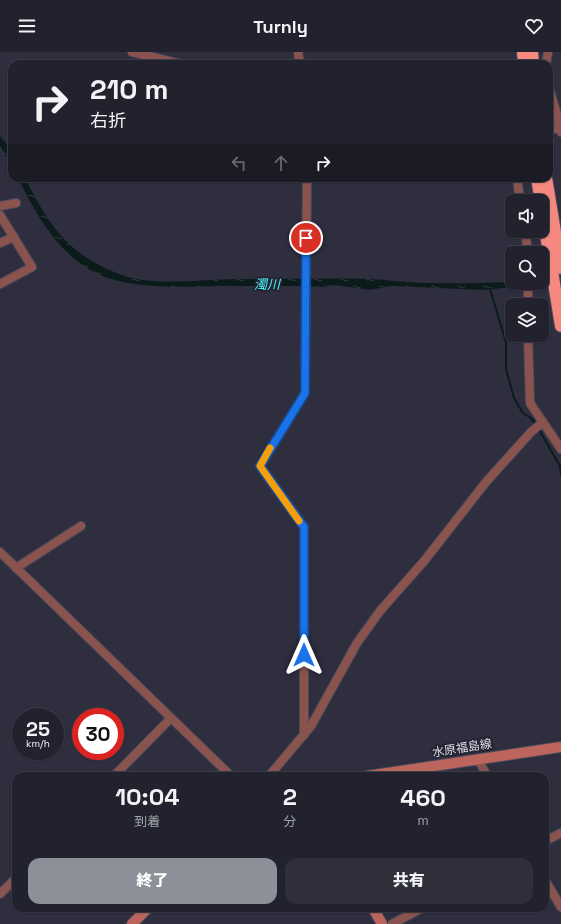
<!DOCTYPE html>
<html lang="ja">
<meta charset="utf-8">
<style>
:root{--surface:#22222f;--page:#2e2f3b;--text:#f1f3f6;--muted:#a2a4aa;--line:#3f3f4b;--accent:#8c9099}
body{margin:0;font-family:"Space Grotesk","Noto Sans JP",sans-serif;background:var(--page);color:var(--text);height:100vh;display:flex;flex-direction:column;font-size:15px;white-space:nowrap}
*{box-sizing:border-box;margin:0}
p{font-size:13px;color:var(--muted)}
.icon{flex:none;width:22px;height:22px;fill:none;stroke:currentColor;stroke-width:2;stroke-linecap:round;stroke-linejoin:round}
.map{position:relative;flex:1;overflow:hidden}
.side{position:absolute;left:12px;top:720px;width:537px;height:140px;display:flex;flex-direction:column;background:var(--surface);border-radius:12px;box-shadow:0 1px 3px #0004,0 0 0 1px var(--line)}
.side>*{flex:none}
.hud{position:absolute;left:8px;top:8px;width:545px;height:122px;border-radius:12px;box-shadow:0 1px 3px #0004,0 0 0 1px var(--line);background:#22222f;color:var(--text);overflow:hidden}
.controls{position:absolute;left:505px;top:142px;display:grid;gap:8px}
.controls a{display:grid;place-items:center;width:44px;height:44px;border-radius:8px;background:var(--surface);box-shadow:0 1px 3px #0004,0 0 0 1px var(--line);font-size:20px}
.speed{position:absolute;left:12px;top:656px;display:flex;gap:8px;font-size:20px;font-weight:700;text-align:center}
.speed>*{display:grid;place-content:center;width:52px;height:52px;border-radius:50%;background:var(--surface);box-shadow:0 1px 3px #0004,0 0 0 1px var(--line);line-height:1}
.speed small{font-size:10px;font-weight:400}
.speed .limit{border:6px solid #d22;background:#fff;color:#111}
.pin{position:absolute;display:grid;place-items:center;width:34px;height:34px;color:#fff;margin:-17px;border:2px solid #fff;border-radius:50%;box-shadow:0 1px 4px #0007}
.me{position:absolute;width:44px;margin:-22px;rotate:0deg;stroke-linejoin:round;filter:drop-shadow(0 0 3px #0008)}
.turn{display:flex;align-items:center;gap:14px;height:84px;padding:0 16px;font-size:18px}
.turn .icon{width:52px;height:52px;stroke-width:2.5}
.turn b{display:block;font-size:28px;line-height:34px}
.lanes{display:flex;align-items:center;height:38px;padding:0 16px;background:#0003;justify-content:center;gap:20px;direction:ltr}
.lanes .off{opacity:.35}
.eta{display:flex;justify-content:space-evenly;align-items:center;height:68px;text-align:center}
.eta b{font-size:24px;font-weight:800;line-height:28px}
.primary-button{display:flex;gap:8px;margin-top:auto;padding:8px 16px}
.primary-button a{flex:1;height:46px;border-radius:12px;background:var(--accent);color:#fff;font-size:16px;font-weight:800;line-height:46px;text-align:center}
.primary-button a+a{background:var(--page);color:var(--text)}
header{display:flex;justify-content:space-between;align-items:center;height:52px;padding:0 16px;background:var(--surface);font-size:18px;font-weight:800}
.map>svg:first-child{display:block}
.water{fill:url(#water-ripples)}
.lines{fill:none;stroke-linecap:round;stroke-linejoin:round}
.stream{stroke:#0b1b1b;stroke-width:2}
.street-casing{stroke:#4a4a5a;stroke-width:10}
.secondary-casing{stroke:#4a4a5a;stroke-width:12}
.highway-casing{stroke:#4a4a5a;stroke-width:14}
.street{stroke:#8b534e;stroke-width:8}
.secondary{stroke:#bc655d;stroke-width:10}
.highway{stroke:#f6897f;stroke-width:12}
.route-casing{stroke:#114b97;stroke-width:10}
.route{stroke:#1a73e8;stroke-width:7}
.slow{stroke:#f59e0b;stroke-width:7}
.labels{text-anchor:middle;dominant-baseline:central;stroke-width:4;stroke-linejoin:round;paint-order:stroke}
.street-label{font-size:12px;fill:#dedee9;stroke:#242434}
.water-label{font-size:13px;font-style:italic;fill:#4bf9fa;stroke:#242434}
</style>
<header><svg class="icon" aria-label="menu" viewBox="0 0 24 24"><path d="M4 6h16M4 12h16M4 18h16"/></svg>Turnly<svg class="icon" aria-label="heart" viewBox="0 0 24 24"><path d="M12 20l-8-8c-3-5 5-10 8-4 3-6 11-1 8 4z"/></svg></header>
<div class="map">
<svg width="561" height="872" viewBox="0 0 561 872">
<defs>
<pattern id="water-ripples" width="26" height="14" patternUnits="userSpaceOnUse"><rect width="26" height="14" fill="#0b1b1b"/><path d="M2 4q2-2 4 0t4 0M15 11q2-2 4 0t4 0" fill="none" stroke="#2e3c3c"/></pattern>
</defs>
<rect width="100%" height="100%" fill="#2e2e3f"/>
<g class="water">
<path d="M 0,84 C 9,94 12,100 12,113 L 0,94 Z"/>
<path d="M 18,126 L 25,126 C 50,175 68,203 122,223 C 153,235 204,227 239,227 C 283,227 327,226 371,227 C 390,228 409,231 428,231 C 474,232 518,229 561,230 L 561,237 L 503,236 L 484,238 L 391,234 L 370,238 L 334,233 L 322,235 L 302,234 C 276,234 249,234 223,234 C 185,235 130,238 96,221 C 58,202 36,163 18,126 Z"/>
</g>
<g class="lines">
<g class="stream">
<path d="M 490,237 L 506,290 L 506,317 L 514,346 L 523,361 L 531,366 L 536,372"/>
<path d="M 538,376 L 560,414 L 561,423"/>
</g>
<defs>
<g id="street">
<path d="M 132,0 L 181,12"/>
<path d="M 298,0 L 300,12"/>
<path d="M 546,12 L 548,0"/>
<path d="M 549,36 L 558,66 L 559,77"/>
<path d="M 549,76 L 559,77 L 561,80"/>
<path d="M 517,126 L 520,149"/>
<path d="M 0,154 L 16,151"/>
<path d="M 0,163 L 32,215 L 0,232"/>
<path d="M 525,179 L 528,201"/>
<path d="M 0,191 L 14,185"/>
<path d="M 528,253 L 528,231"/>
<path d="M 528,283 L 530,351 L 561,397"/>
<path d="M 0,500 L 231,724"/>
<path d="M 16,516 L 81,474"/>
<path d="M 304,683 L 304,475 L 260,414 L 305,341 L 307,126"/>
<path d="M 478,707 L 487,724"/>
<path d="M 114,724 L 171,666"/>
<path d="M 269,724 L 311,674 L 357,591 L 380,559 L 425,508 L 486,430 L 531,380 L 543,370"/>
<path d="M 545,789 L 561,781"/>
<path d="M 545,828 L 561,855"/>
<path d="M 0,842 L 16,826"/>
<path d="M 392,872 L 422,856"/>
</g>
<g id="secondary">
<path d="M 367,724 L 561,695"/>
<path d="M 373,856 L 382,872"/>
<path d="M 132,872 L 148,856"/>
</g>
<g id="highway">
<path d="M 523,0 L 524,12"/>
<path d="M 532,0 L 533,12"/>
<path d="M 537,126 L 541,149"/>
<path d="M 546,126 L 561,216"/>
<path d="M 542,158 L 561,274"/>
</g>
</defs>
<use href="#street" class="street-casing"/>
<use href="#secondary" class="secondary-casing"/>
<use href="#highway" class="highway-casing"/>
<use href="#street" class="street"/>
<use href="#secondary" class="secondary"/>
<use href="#highway" class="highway"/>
</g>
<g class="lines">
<defs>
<path id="route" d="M 304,603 L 304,475 L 260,414 L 305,341 L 306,186"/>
</defs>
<use href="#route" class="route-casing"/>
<use href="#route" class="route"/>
<path class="slow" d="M 270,396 L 260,414 L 299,469"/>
</g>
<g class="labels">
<g class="street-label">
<text transform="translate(462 696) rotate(-9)">水原福島線</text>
</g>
<g class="water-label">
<text x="267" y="232">濁川</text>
</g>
</g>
</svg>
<div class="controls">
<a><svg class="icon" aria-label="sound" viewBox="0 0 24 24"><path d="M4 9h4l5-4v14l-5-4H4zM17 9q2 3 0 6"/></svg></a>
<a><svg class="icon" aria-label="search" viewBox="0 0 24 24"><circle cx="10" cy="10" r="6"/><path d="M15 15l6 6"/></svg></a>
<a><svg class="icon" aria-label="layers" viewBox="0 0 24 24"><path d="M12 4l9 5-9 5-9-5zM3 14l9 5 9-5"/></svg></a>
</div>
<div class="speed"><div>25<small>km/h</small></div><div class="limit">30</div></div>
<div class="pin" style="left:306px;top:186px;background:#d93025"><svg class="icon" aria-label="arrive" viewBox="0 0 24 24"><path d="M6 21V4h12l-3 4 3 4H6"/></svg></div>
<svg class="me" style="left:304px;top:603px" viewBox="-20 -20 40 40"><path d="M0-17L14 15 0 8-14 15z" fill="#1a73e8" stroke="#fff" stroke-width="4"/></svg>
<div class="hud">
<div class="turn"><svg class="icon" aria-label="right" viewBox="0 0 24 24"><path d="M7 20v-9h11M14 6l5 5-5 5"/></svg><div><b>210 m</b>右折</div></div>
<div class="lanes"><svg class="icon off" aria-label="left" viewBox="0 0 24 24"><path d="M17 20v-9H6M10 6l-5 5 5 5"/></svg><svg class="icon off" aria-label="ahead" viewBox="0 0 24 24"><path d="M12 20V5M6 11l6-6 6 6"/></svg><svg class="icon" aria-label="right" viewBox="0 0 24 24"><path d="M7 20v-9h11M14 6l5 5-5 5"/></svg></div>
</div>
<section class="side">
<div class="eta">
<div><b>10:04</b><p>到着</p></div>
<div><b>2</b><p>分</p></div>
<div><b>460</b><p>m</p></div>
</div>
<div class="primary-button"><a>終了</a><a>共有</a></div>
</section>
</div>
